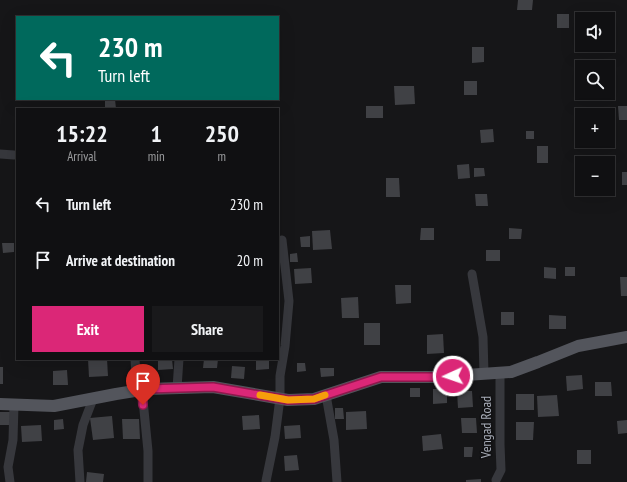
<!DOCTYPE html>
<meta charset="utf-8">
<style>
:root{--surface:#101012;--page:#19191b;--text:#f1f3f6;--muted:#9c9d9f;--line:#303032;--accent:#db2777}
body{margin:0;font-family:"PT Sans Narrow",sans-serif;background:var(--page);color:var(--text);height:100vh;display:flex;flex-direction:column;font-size:15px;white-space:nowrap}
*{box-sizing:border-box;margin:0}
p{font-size:13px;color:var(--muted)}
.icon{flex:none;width:22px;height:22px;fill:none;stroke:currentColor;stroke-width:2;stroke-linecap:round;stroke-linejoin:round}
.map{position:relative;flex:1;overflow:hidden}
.drawer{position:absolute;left:16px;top:108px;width:263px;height:252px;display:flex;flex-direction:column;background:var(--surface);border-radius:0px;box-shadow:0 4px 16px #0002,0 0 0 1px var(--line)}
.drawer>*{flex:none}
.banner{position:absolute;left:16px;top:16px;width:263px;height:84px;border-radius:0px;box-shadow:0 4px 16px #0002,0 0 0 1px var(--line);background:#00695c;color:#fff;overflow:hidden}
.fabs{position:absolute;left:575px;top:12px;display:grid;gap:8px}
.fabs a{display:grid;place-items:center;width:40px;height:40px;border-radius:0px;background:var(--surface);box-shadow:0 4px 16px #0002,0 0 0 1px var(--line);font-size:20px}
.pin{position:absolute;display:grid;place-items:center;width:34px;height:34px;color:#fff;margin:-41px -17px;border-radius:50% 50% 50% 0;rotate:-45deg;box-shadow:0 0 4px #0007}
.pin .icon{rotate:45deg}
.me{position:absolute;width:44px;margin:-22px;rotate:267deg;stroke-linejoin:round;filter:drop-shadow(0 0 3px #0008)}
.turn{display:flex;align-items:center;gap:14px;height:84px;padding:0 16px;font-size:18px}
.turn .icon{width:52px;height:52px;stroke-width:2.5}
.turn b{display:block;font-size:28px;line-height:34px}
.eta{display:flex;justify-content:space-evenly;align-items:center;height:68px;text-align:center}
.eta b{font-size:24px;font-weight:800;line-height:28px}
.primary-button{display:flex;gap:8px;margin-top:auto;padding:8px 16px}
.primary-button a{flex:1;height:46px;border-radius:0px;background:var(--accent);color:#fff;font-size:16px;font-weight:800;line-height:46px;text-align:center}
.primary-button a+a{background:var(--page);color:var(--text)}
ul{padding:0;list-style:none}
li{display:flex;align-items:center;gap:12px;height:56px;padding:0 16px}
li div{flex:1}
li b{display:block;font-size:15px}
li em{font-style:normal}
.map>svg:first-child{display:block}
.building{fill:#404145}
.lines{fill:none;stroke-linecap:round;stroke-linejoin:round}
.minor{stroke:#37383d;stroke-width:9}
.major{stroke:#53555c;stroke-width:12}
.route-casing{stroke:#8e194d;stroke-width:10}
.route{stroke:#db2777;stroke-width:7}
.slow{stroke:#f59e0b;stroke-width:7}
.labels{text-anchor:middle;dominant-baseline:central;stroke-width:3;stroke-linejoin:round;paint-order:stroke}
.street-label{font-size:14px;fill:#a8adb8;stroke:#111113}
</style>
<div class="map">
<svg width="627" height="482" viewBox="0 0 627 482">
<rect width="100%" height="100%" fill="#161618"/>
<g class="building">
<path d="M 518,0 L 533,0 L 532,10 L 517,10 Z"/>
<rect x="557" y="14" width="12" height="14"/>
<path d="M 607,14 L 607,19 L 594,19 L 594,15 Z"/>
<path d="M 472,47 L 484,47 L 484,62 L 472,63 Z"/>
<rect x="464" y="81" width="13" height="14"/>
<path d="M 394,86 L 414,86 L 415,104 L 395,105 Z"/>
<path d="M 105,99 L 115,99 L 116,109 L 105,109 Z"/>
<rect x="366" y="106" width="17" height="12"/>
<path d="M 618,106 L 627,106 L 627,120 L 619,120 Z"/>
<path d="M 493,129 L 494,142 L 481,143 L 480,130 Z"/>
<rect x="526" y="131" width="8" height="8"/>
<rect x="537" y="146" width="11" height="17"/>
<path d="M 469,164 L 470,178 L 458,179 L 457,165 Z"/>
<path d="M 474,168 L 484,168 L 485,176 L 474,177 Z"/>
<rect x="622" y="172" width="5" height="13"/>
<path d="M 386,178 L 399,178 L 400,197 L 386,197 Z"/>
<path d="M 475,194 L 487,194 L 488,206 L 476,206 Z"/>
<path d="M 421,228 L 434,228 L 434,240 L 420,240 Z"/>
<path d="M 509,228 L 522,229 L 521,239 L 509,239 Z"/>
<path d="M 330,230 L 332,249 L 313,250 L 312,231 Z"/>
<path d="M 310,236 L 310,247 L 301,247 L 300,237 Z"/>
<path d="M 2,243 L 14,243 L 14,252 L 3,253 Z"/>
<rect x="486" y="250" width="14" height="11"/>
<path d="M 297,253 L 298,262 L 290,262 L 290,254 Z"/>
<path d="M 544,267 L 556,268 L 556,279 L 544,278 Z"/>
<rect x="565" y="267" width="10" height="9"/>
<path d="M 311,268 L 312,283 L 295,284 L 294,269 Z"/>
<path d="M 620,277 L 627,277 L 627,296 L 621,296 Z"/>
<path d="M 395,285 L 411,285 L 411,303 L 396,304 Z"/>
<path d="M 358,297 L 359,318 L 342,318 L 341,298 Z"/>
<rect x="501" y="312" width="13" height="13"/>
<path d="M 549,315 L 566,316 L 566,329 L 549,329 Z"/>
<rect x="364" y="323" width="16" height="22"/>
<path d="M 443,334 L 444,353 L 427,354 L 427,335 Z"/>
<path d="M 88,359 L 107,359 L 108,376 L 89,377 Z"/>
<path d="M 158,359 L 172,359 L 173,369 L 158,370 Z"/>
<path d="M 204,359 L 218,359 L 217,368 L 203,368 Z"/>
<path d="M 236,359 L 249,359 L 248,361 L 236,360 Z"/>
<path d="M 256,359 L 269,359 L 269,369 L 256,370 Z"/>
<path d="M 297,363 L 305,363 L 306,371 L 297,372 Z"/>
<path d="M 232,366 L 245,367 L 244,379 L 231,378 Z"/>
<rect x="0" y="367" width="3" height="17"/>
<path d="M 320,368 L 334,368 L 334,376 L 321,377 Z"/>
<path d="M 67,370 L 68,385 L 53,385 L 53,371 Z"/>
<path d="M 582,375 L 583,389 L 567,391 L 566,376 Z"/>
<path d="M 595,382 L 611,382 L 612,396 L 595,396 Z"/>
<rect x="410" y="388" width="10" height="9"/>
<path d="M 433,389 L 447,389 L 447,403 L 433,404 Z"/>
<path d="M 457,391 L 472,391 L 473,407 L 458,408 Z"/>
<rect x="516" y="394" width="18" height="16"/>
<path d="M 557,395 L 559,416 L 538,417 L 537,396 Z"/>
<path d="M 335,408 L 343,408 L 344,419 L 335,419 Z"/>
<path d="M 366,411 L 367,429 L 346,430 L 346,412 Z"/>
<path d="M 0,412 L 11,412 L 10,425 L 0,425 Z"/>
<path d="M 259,415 L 260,429 L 243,430 L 242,416 Z"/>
<path d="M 112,416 L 114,438 L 93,440 L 90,418 Z"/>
<path d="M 461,418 L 476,418 L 477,433 L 462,433 Z"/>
<path d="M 63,419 L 64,429 L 54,430 L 54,420 Z"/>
<path d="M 122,419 L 139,419 L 140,439 L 123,439 Z"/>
<path d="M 627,420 L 627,433 L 618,434 L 617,421 Z"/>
<path d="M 516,422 L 534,422 L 533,440 L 516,440 Z"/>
<path d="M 41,425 L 42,441 L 22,442 L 21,426 Z"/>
<path d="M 300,425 L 301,438 L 285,439 L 284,426 Z"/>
<path d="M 441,434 L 443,449 L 423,451 L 422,436 Z"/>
<path d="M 464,447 L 473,447 L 472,457 L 464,457 Z"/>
<rect x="577" y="450" width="14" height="14"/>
<path d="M 297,455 L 299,470 L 285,471 L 284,456 Z"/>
<path d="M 87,472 L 104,474 L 103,482 L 86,482 Z"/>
<path d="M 481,479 L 481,482 L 466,482 L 466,480 Z"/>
</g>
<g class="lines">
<g class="minor">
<path d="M 0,154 L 14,155"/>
<path d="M 472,274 L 483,337 L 484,374"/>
<path d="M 135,359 L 137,391"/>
<path d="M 177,388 L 179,359"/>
<path d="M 142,390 L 148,451 L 148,482"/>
<path d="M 326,395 L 334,440 L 337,482"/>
<path d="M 496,480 L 501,470 L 500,444 L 500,373"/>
<path d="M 266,481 L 275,437 L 280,398 L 280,376 L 285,346 L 289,301 L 282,240"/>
<path d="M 10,482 L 8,467 L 13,440 L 14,405"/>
<path d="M 80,482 L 78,450 L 83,425 L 93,399"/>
</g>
<path class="major" d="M 0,404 L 54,406 L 116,394 L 147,389 L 213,387 L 288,400 L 314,399 L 381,377 L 437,377 L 511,372 L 538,362 L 578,346 L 627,337"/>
</g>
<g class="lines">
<defs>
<path id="route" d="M 143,405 L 142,390 L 147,389 L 213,387 L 288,400 L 314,399 L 381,377 L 437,377 L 453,376"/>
</defs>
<use href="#route" class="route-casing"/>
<use href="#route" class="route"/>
<path class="slow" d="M 260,395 L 288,400 L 314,399 L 325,395"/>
</g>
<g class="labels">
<g class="street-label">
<text transform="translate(486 427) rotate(-90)">Vengad Road</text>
</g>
</g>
</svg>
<div class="fabs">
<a><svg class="icon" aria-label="sound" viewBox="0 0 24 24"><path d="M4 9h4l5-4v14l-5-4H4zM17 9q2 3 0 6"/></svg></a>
<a><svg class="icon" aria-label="search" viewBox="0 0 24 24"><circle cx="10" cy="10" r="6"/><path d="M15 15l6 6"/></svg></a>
<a>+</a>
<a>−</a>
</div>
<div class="pin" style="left:143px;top:405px;background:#d93025"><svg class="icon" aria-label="arrive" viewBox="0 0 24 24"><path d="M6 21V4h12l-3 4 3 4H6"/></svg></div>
<svg class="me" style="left:453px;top:376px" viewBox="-20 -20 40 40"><circle r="17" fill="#db2777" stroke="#fff" stroke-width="3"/><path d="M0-11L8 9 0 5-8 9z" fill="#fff"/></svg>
<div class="banner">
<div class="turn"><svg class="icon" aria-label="left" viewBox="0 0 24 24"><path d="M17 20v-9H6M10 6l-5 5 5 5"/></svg><div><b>230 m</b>Turn left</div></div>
</div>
<section class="drawer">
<div class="eta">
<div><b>15:22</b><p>Arrival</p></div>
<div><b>1</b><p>min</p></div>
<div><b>250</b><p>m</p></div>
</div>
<ul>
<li><svg class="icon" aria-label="left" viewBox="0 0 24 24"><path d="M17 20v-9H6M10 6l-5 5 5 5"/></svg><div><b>Turn left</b></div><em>230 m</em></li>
<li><svg class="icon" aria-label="arrive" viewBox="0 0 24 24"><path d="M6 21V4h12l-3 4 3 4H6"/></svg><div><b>Arrive at destination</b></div><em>20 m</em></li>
</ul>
<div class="primary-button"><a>Exit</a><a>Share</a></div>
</section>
</div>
